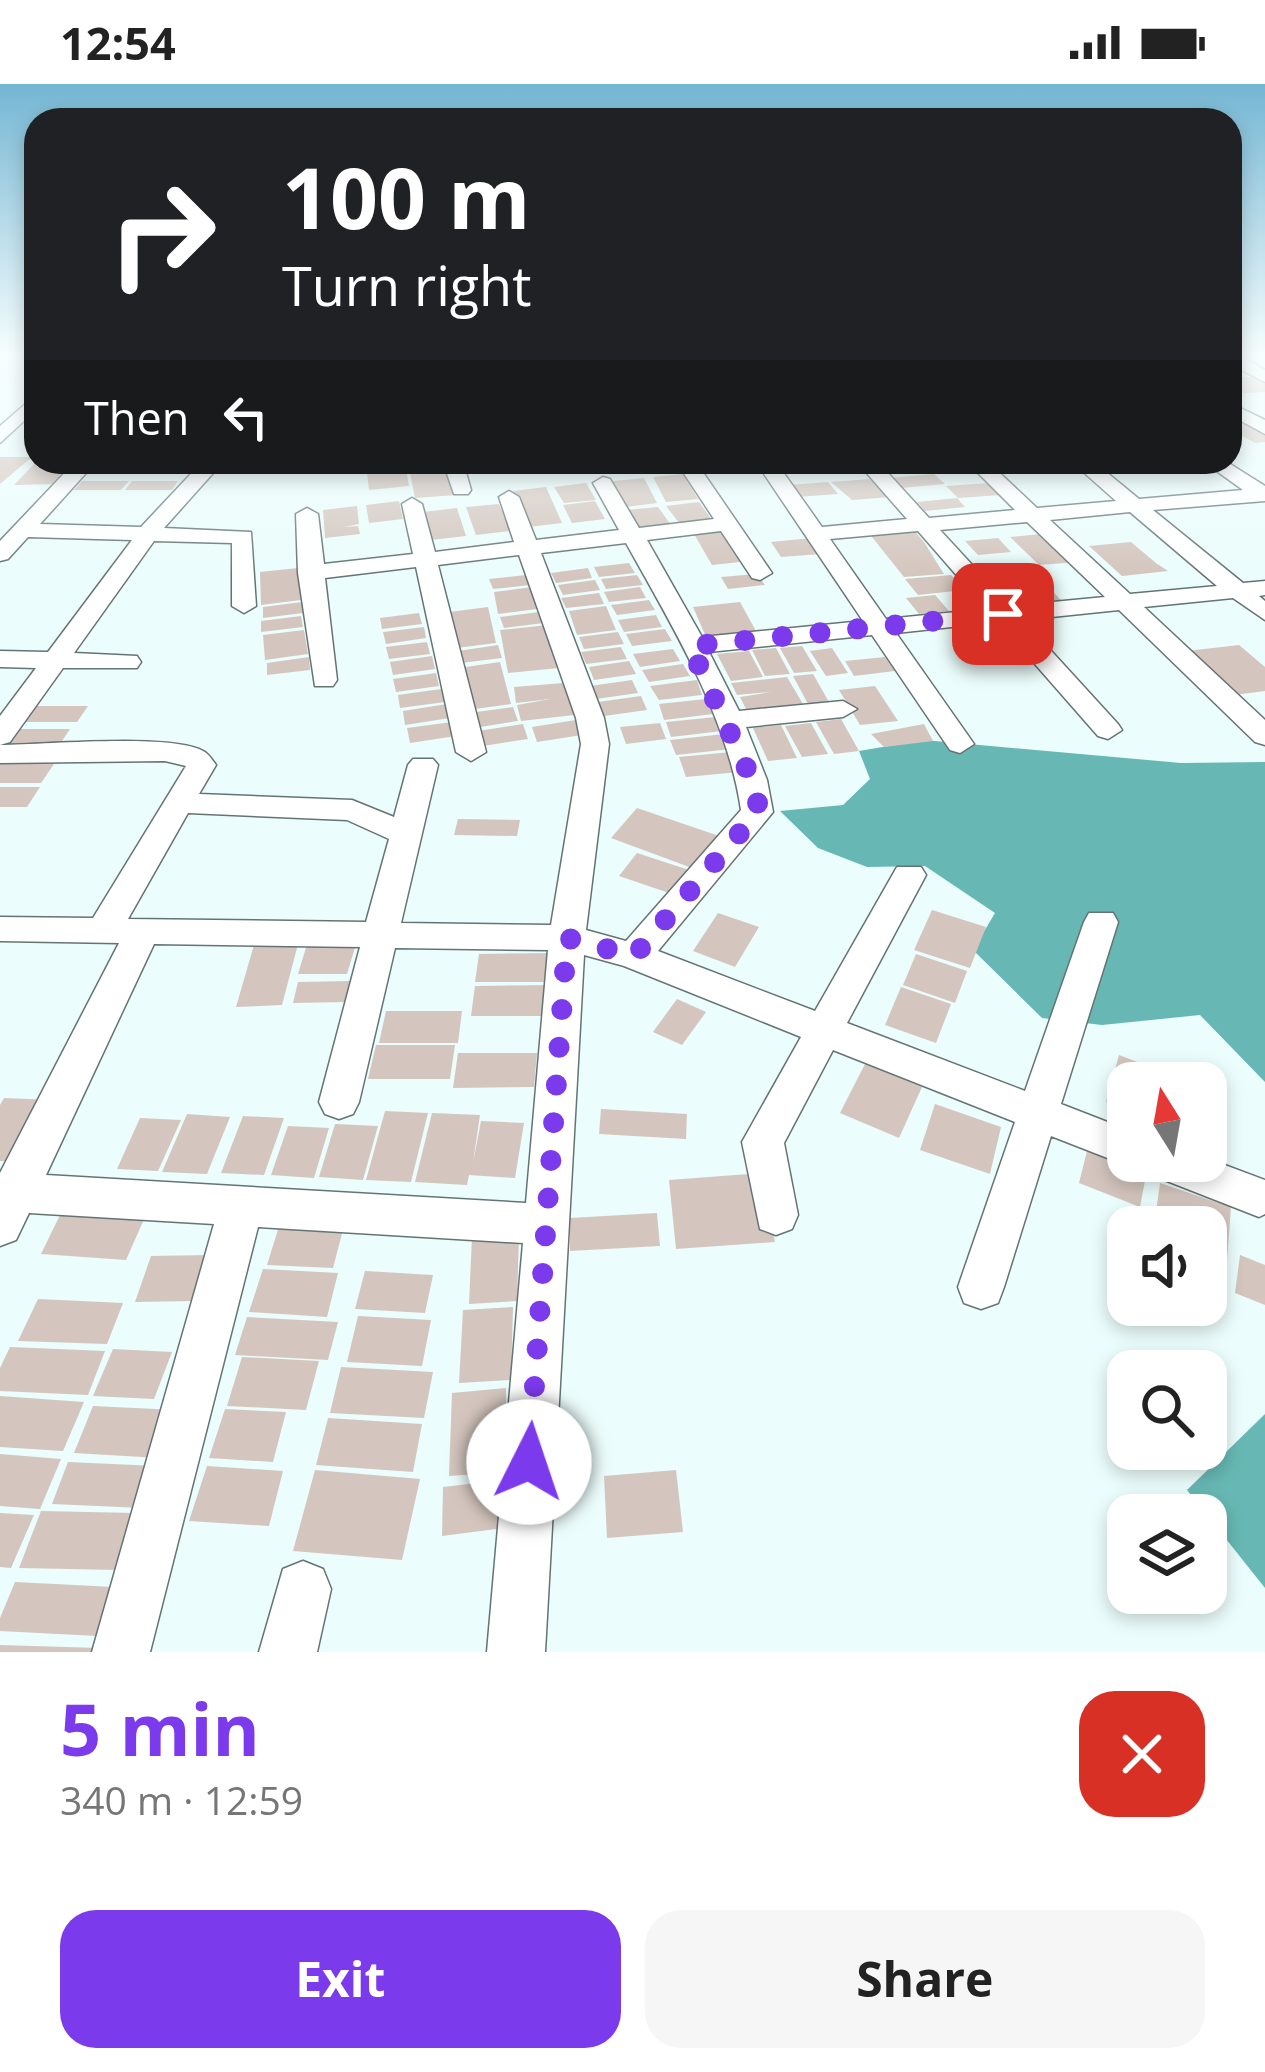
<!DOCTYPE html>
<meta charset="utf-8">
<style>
:root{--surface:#fff;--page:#f6f6f6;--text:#222;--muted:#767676;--accent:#7c3aed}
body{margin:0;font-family:"Open Sans",sans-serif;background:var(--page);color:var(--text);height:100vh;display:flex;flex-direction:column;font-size:45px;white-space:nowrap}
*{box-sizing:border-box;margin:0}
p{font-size:39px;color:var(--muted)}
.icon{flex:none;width:66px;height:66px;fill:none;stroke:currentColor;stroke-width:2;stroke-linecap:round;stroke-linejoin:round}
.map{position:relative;height:1568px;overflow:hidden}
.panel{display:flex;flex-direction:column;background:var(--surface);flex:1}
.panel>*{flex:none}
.hud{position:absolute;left:24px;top:24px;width:1218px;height:366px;border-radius:36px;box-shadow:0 6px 18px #0003;background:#202124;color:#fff;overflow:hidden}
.needle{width:78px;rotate:349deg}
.buttons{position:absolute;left:1107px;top:978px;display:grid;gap:24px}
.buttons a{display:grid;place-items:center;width:120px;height:120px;border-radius:24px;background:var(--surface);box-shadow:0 6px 18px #0003;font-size:60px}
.pin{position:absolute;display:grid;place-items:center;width:102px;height:102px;color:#fff;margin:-51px;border-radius:24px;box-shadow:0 6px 18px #0006}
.me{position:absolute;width:132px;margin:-66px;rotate:4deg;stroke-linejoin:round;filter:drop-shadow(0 0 9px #0008)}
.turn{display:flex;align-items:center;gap:42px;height:252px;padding:0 60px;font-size:54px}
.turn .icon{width:156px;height:156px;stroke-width:2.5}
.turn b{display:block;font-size:84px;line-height:102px}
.then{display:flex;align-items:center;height:114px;padding:0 60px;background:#0003;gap:24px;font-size:45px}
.round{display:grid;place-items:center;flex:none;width:126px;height:126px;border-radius:36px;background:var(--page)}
.head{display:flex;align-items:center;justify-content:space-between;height:204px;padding:0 60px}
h1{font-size:72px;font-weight:700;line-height:90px;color:var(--accent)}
.primary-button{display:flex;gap:24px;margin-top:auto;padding:24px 60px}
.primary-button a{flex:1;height:138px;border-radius:36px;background:var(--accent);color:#fff;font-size:48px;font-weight:700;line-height:138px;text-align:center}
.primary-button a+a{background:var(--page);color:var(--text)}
.status{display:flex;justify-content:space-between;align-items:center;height:84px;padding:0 60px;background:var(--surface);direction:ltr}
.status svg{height:33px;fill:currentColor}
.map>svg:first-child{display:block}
.water{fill:#67b8b4}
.building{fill:#d4c6be}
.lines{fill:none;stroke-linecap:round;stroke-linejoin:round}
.minor-casing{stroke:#647473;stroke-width:3}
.minor{fill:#fff;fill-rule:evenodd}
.route{stroke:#7c3aed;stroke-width:21;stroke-dasharray:0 37.8}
</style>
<div class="status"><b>12:54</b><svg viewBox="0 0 49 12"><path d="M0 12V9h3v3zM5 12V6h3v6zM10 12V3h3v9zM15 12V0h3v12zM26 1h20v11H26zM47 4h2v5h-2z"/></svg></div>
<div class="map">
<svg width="1265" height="1568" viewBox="0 0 1265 1568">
<rect width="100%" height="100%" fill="#ebfdfc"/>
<g class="water">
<path d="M 924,656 L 1181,679 L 1265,678 L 1265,998 L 1200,931 L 1102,941 L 1042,934 L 973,866 L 995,829 L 925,782 L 867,783 L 818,764 L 780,727 L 843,721 L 870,695 L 859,667 Z"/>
<path d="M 1265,1330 L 1265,1504 L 1187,1406 Z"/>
</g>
<g class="building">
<path d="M 1230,293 L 1257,293 L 1265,297 L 1265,308 L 1230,310 Z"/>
<path d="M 1230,331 L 1265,346 L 1265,358 L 1255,359 L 1230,345 Z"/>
<path d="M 0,373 L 32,373 L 0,400 Z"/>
<path d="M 36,378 L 81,378 L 60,400 L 14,401 Z"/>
<path d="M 447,378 L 456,411 L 415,414 L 408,379 Z"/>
<path d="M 917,378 L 955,378 L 964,387 L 928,389 Z"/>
<path d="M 406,385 L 409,402 L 369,406 L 367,389 Z"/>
<path d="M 683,390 L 698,415 L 666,418 L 653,393 Z"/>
<path d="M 934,390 L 945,400 L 900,404 L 890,394 Z"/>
<path d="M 644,394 L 657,419 L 625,423 L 613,397 Z"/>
<path d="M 869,395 L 891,413 L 852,416 L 831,398 Z"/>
<path d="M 82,397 L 129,397 L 121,406 L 74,406 Z"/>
<path d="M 132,397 L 178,397 L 172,406 L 125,406 Z"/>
<path d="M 828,398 L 838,410 L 797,413 L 788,401 Z"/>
<path d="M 586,399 L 596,416 L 564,419 L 554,403 Z"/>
<path d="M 989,399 L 1001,411 L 958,414 L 946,402 Z"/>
<path d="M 546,403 L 562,439 L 528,443 L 513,407 Z"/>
<path d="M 957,414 L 965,423 L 925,427 L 917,418 Z"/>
<path d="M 399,417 L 403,435 L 369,439 L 366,421 Z"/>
<path d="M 595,417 L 605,435 L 572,439 L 563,421 Z"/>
<path d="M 699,418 L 712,436 L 680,440 L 666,422 Z"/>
<path d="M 499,420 L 510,447 L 476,451 L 466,423 Z"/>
<path d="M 357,422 L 359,440 L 344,443 L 358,442 L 360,450 L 325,454 L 323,426 Z"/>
<path d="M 658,423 L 671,441 L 637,444 L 625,426 Z"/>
<path d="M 457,424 L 466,452 L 431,456 L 423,428 Z"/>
<path d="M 912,444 L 924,458 L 944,490 L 904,493 L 868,448 Z"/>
<path d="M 729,447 L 749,477 L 712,481 L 694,450 Z"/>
<path d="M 1051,449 L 1078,478 L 1039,481 L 1010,453 Z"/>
<path d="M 811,454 L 821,470 L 781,473 L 771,458 Z"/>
<path d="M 998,454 L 1011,468 L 978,471 L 965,457 Z"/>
<path d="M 1131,458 L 1156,479 L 1168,487 L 1122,492 L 1089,462 Z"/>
<path d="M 629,479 L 635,489 L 599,493 L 594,483 Z"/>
<path d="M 298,484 L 301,516 L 261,521 L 260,488 Z"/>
<path d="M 588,484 L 592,494 L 556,499 L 551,489 Z"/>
<path d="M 757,490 L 765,501 L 728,505 L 721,493 Z"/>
<path d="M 526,491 L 530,501 L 493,505 L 489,495 Z"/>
<path d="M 637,491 L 643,501 L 606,505 L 601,495 Z"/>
<path d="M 951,491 L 965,506 L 918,511 L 905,495 Z"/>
<path d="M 595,496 L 600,506 L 563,511 L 558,501 Z"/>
<path d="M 1046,501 L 1062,517 L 1017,522 L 1001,505 Z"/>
<path d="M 532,503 L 537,525 L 498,530 L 494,508 Z"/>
<path d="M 640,503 L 646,514 L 609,518 L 604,508 Z"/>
<path d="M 599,509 L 604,520 L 566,524 L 561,514 Z"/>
<path d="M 935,511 L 949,527 L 919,530 L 906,514 Z"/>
<path d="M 649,516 L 655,526 L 617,531 L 611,521 Z"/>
<path d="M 302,518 L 303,529 L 263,534 L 263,523 Z"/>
<path d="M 740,518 L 756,547 L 706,553 L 693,523 Z"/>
<path d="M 606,522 L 616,546 L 577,551 L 569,527 Z"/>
<path d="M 488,523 L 496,559 L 456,564 L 449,528 Z"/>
<path d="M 539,528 L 544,539 L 504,544 L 500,533 Z"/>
<path d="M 419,529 L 422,540 L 382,545 L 380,534 Z"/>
<path d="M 656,531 L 662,543 L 624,548 L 618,536 Z"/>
<path d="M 301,532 L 303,543 L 261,548 L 261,537 Z"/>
<path d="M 548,541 L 559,584 L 508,589 L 500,546 Z"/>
<path d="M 424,543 L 426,554 L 386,560 L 383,548 Z"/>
<path d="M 665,545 L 672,557 L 632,562 L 626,550 Z"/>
<path d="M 304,546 L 308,570 L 265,576 L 263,551 Z"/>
<path d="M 618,548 L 624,560 L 584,565 L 579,553 Z"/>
<path d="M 427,558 L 430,570 L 389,575 L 386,563 Z"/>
<path d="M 498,561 L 502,574 L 461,579 L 458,567 Z"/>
<path d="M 1239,561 L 1265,583 L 1265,607 L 1234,611 L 1187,567 Z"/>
<path d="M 802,562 L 817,587 L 794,589 L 780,564 Z"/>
<path d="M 621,563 L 627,575 L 586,580 L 581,568 Z"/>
<path d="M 776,564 L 790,590 L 765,592 L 752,566 Z"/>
<path d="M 832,564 L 848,589 L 826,592 L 810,567 Z"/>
<path d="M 673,565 L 680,577 L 640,583 L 633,570 Z"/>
<path d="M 749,567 L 763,593 L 731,597 L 717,570 Z"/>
<path d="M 432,572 L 435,585 L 393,591 L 390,578 Z"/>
<path d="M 309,573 L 310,586 L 267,591 L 267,579 Z"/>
<path d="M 885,573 L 895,587 L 854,592 L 845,577 Z"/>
<path d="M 629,577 L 636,590 L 594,596 L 589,583 Z"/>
<path d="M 500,578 L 511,620 L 467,626 L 459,584 Z"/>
<path d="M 683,580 L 690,592 L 649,598 L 642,586 Z"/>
<path d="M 436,589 L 439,602 L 396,608 L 393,595 Z"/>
<path d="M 813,590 L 829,618 L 808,620 L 793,592 Z"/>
<path d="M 787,593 L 803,620 L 747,627 L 740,613 L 771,608 L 737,611 L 731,599 Z"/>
<path d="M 632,596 L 638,609 L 596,615 L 590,602 Z"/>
<path d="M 697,596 L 702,611 L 659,616 L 650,602 Z"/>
<path d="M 563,599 L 574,631 L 521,637 L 517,621 L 550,615 L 516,619 L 514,603 Z"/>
<path d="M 875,602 L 898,637 L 860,641 L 839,606 Z"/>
<path d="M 441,605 L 445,618 L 400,624 L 398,611 Z"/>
<path d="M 641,612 L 647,626 L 604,632 L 598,618 Z"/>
<path d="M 706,615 L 713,630 L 664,636 L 659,620 Z"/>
<path d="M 447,620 L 450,634 L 405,641 L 403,627 Z"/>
<path d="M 32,622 L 88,622 L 77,638 L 20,638 Z"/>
<path d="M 513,623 L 518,637 L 474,644 L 469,629 Z"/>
<path d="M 716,633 L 722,647 L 671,653 L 666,638 Z"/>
<path d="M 841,635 L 859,667 L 834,670 L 816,638 Z"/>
<path d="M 576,636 L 582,651 L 537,658 L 532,643 Z"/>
<path d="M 452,638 L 456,652 L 410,659 L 407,644 Z"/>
<path d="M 660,639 L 666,655 L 626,660 L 620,643 Z"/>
<path d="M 811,639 L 828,670 L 802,673 L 785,642 Z"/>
<path d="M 523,640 L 528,655 L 483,662 L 478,647 Z"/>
<path d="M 924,640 L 933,657 L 884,663 L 871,650 Z"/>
<path d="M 781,641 L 797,674 L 768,677 L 753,644 Z"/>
<path d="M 12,645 L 70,645 L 58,663 L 0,663 Z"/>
<path d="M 724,650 L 731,665 L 676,671 L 670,656 Z"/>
<path d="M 731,668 L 739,688 L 686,693 L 679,673 Z"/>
<path d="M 0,680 L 54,680 L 41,699 L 0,699 Z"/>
<path d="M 0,703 L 40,703 L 27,723 L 0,723 Z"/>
<path d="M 637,724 L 725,754 L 700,787 L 611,754 Z"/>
<path d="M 458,735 L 520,736 L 517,752 L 454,751 Z"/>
<path d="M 637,769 L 692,787 L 675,811 L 619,792 Z"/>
<path d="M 932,826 L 986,843 L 970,884 L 914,866 Z"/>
<path d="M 718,829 L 759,843 L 735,883 L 693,867 Z"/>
<path d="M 308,857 L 357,857 L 347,890 L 298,890 Z"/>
<path d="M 298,860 L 282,921 L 236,923 L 254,861 Z"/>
<path d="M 551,869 L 549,898 L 475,898 L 479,870 Z"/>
<path d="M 916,870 L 967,887 L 955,919 L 903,901 Z"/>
<path d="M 350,897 L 346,918 L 293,919 L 298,898 Z"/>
<path d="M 550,901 L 547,932 L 471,932 L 475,902 Z"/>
<path d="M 901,903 L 951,920 L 936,959 L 885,941 Z"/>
<path d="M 677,915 L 706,928 L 682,961 L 653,948 Z"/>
<path d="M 386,927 L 462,927 L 458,959 L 379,959 Z"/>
<path d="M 376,961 L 455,961 L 450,995 L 368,995 Z"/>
<path d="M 458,969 L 537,969 L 534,1003 L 453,1004 Z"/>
<path d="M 1119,971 L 1192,999 L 1128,999 L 1128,1027 L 1106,1018 Z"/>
<path d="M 865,980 L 922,1003 L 899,1054 L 840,1029 Z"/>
<path d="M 4,1014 L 53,1016 L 19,1078 L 0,1077 L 0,1021 Z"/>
<path d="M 935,1020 L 1001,1043 L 990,1090 L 920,1066 Z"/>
<path d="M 601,1025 L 687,1030 L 686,1055 L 599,1050 Z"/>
<path d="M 385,1027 L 428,1029 L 411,1098 L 366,1096 Z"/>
<path d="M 432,1029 L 480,1031 L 473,1079 L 481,1037 L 524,1039 L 515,1094 L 469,1091 L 467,1101 L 415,1098 Z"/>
<path d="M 187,1030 L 230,1033 L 207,1090 L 162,1088 Z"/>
<path d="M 243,1032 L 284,1034 L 264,1091 L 221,1089 Z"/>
<path d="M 140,1034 L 181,1036 L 158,1087 L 117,1085 Z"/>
<path d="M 335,1040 L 378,1042 L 363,1096 L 319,1093 Z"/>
<path d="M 288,1042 L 329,1044 L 314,1094 L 271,1091 Z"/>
<path d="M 1088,1063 L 1147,1086 L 1140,1123 L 1079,1099 Z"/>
<path d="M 762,1089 L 775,1158 L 676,1165 L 669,1096 Z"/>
<path d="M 1160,1099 L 1231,1123 L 1225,1202 L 1206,1195 L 1206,1143 L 1154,1143 Z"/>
<path d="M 62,1127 L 145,1133 L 126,1176 L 41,1170 Z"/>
<path d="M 657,1129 L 660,1162 L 570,1167 L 570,1134 Z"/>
<path d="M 280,1139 L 344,1142 L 333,1184 L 267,1181 Z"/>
<path d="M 519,1151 L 517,1217 L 469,1220 L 472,1153 Z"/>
<path d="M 210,1171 L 197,1217 L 135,1218 L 151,1172 Z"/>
<path d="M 1240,1171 L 1265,1181 L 1265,1221 L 1235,1209 Z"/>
<path d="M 263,1185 L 338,1189 L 327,1233 L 249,1228 Z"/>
<path d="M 365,1187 L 433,1191 L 425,1229 L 355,1225 Z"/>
<path d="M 38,1215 L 123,1219 L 107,1260 L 18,1257 Z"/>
<path d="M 513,1223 L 511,1296 L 459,1299 L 463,1226 Z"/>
<path d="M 358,1232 L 431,1236 L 422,1282 L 347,1278 Z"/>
<path d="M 247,1233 L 338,1238 L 328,1276 L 235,1271 Z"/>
<path d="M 10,1263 L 105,1267 L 88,1311 L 0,1307 L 0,1284 Z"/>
<path d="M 113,1265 L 172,1268 L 154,1315 L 93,1312 Z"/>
<path d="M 242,1273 L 319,1277 L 306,1326 L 227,1322 Z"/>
<path d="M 341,1283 L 433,1288 L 424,1334 L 330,1329 Z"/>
<path d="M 506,1304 L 506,1388 L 449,1392 L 452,1309 Z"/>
<path d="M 0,1312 L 84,1318 L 63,1367 L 0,1363 Z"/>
<path d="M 93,1322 L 176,1326 L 159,1374 L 74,1369 Z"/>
<path d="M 225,1325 L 286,1328 L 273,1378 L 209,1374 Z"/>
<path d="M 328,1334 L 422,1340 L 413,1388 L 316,1381 Z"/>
<path d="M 0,1370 L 61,1375 L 40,1425 L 0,1422 Z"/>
<path d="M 68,1378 L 157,1382 L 142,1424 L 52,1420 Z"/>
<path d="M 207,1382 L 283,1387 L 269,1442 L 189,1437 Z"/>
<path d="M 315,1386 L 420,1395 L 402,1476 L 293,1467 Z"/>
<path d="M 676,1386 L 683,1448 L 607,1454 L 604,1392 Z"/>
<path d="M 503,1396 L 504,1444 L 442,1452 L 443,1403 Z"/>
<path d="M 41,1427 L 136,1429 L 118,1486 L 19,1484 Z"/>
<path d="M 0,1429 L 34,1431 L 11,1484 L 0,1483 Z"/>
<path d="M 15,1498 L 114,1503 L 97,1552 L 0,1547 L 0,1534 Z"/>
<path d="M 0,1561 L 99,1564 L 98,1568 L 0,1568 Z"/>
</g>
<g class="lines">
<defs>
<g id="minor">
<path d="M 1230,273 L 1241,273 L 1265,286 L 1265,298 L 1230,280 Z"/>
<path d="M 36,311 L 36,326 L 0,359 L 0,342 Z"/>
<path d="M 1230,319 L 1265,336 L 1265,350 L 1230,331 Z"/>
<path d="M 75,378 L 96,378 L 40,440 L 141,443 L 202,378 L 223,378 L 164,444 L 251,448 L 256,522 L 244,529 L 232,522 L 232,459 L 154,457 L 74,569 L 137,572 L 141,578 L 137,584 L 63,584 L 10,658 L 0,661 L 0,632 L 36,584 L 0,583 L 0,567 L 48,568 L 132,456 L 28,453 L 8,475 L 0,477 L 0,457 Z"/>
<path d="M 443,378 L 463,378 L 471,406 L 468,410 L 454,410 Z"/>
<path d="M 756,378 L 776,378 L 822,443 L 907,435 L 857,378 L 878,378 L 929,434 L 1015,426 L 967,378 L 988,378 L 1037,424 L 1116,417 L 1072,378 L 1094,378 L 1139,415 L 1243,406 L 1204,378 L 1227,378 L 1265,402 L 1265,417 L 1153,426 L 1243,499 L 1265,497 L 1265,511 L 1259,512 L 1265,517 L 1265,536 L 1233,514 L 1144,523 L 1265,636 L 1265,661 L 1255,658 L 1119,526 L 1023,536 L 1118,640 L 1122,646 L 1108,655 L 1098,652 L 998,538 L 896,549 L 974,660 L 960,669 L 950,666 L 872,551 L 709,568 L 739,627 L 843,617 L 857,625 L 843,633 L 746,643 L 767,696 L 773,728 L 658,867 L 815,927 L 897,783 L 921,783 L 926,791 L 847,939 L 1025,1007 L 1084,838 L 1089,829 L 1113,829 L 1118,838 L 1061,1020 L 1128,1046 L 1128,1077 L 1142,1077 L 1128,1082 L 1051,1052 L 1004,1203 L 998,1219 L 981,1225 L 964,1219 L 958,1203 L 1015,1038 L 833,966 L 784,1059 L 798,1131 L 792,1145 L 776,1151 L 760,1145 L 742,1058 L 801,953 L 624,882 L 584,871 L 545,1568 L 487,1568 L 523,1159 L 258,1143 L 150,1568 L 92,1568 L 214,1140 L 29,1129 L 16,1156 L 0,1162 L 0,1089 L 119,859 L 0,857 L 0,833 L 93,834 L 186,682 L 165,677 L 0,679 L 0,661 C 41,661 172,649 203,667 C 208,669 213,677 216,681 L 199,710 L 352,716 L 394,733 L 408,681 L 413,675 L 433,675 L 438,681 L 401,839 L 551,841 L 581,660 L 576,634 L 519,471 L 438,481 L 486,668 L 471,677 L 456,668 L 416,483 L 325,494 L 337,596 L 333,602 L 315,602 L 298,489 L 296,430 L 307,424 L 318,430 L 324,480 L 413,470 L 402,420 L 412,414 L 422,420 L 435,468 L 514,458 L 499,413 L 509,407 L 519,413 L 536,456 L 619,446 L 593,399 L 603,393 L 610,395 L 639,444 L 714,435 L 683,388 L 693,382 L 700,384 L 772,489 L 760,496 L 752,494 L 721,447 L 647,456 L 702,553 L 863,537 ZM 1130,428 L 1217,502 L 1130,510 L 1050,436 ZM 1027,438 L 1105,513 L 1010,522 L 940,446 ZM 918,447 L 986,525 L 886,535 L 830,455 ZM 626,459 C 672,542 727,631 741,726 L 626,857 L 586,846 L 609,660 L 604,634 L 541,469 ZM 188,729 L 347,736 L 389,755 L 366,838 L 128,835 ZM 154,860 L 360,863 L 319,1018 L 325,1030 L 339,1035 L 353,1030 L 359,1018 L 395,864 L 548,866 L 526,1119 L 46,1091 Z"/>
<path d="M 1206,1074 L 1265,1096 L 1265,1130 L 1259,1133 L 1149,1090 L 1143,1077 Z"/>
<path d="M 303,1477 L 323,1485 L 331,1505 L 317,1568 L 259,1568 L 283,1485 Z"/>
</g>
</defs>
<use href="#minor" class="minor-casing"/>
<use href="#minor" class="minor"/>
</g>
<linearGradient id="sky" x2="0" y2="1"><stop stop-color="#74b6d3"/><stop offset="0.55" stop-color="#f6fefe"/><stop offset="1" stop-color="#f6fefe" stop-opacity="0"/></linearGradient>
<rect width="1265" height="492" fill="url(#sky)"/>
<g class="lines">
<path class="route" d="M 529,1378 L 567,854 L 634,872 L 758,728 L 757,707 L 690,562 L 1003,530"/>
</g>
</svg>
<div class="buttons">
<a><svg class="needle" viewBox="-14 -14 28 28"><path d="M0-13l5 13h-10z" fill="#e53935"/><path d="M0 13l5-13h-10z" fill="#767676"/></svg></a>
<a><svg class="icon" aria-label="sound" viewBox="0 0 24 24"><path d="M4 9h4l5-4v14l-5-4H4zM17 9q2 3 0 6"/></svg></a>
<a><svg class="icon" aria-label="search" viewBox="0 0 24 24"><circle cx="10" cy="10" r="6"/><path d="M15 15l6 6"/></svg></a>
<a><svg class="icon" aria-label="layers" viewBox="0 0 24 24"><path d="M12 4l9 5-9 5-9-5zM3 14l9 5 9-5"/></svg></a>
</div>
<div class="pin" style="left:1003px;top:530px;background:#d93025"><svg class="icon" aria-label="arrive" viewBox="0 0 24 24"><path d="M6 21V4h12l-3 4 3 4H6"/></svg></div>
<svg class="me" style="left:529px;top:1378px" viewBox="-20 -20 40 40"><circle r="19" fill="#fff"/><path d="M0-13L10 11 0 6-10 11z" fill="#7c3aed"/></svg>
<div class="hud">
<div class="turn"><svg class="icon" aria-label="right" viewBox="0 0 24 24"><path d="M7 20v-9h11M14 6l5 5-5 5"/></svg><div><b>100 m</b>Turn right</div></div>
<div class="then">Then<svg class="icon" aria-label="left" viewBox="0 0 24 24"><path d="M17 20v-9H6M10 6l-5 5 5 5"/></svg></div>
</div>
</div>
<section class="panel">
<div class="head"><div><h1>5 min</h1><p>340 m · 12:59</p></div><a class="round" style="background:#d93025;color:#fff"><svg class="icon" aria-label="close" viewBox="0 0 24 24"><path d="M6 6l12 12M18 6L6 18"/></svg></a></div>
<div class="primary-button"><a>Exit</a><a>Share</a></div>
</section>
